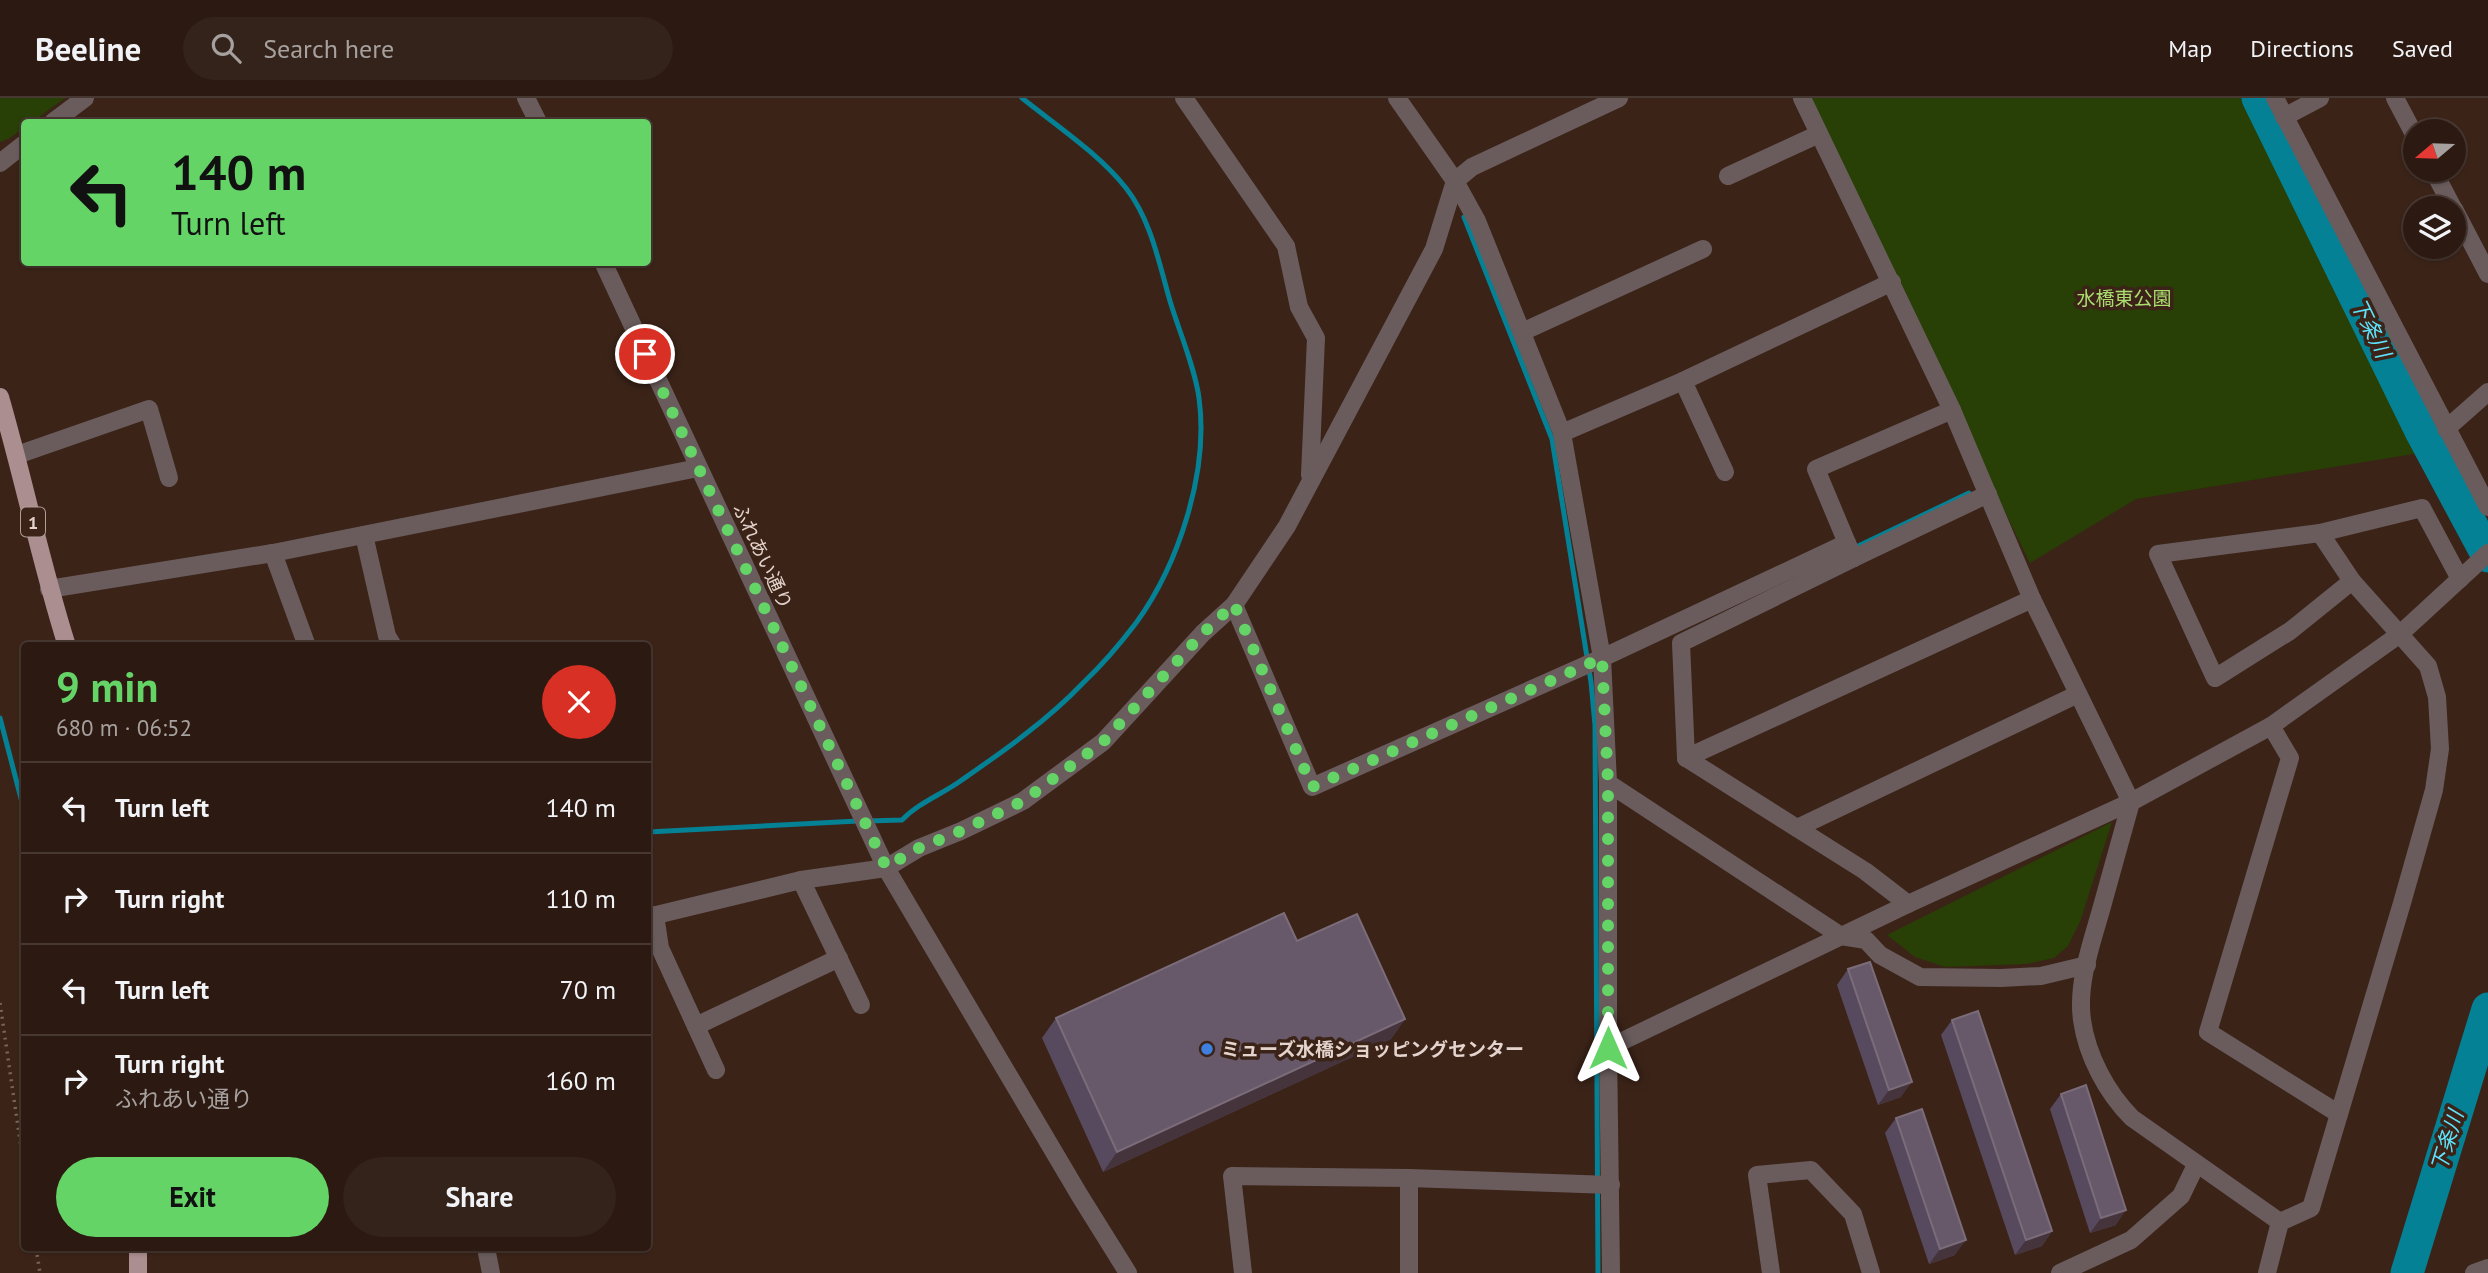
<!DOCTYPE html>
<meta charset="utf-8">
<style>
:root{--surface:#2c1a12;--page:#34231b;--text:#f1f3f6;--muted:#a6a19f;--line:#483832;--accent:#65d467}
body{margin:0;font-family:"PT Sans","Noto Sans JP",sans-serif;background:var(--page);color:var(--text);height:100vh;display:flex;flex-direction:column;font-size:26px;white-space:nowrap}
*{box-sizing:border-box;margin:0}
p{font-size:23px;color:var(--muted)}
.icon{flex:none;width:38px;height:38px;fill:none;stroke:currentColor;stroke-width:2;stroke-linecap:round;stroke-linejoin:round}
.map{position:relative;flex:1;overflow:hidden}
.side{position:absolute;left:21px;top:544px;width:630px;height:609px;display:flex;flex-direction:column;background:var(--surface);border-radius:7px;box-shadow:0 2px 5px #0004,0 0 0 2px var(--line)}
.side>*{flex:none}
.hud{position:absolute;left:21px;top:21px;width:630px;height:147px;border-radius:7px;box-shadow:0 2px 5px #0004,0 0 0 2px var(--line);background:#65d467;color:#111;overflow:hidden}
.needle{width:46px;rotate:251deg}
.fabs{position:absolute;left:2403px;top:21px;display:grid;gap:14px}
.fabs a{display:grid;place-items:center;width:63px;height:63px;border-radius:50%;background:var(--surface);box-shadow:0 2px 5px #0004,0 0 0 2px var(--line);font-size:35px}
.pin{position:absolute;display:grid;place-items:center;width:60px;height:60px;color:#fff;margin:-30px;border:4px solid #fff;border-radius:50%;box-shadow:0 2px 7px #0007}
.me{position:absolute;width:77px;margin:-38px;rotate:0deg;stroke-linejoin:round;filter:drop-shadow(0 0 5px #0008)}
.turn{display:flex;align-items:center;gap:24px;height:147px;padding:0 35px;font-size:32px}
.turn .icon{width:91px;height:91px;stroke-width:2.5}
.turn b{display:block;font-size:49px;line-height:60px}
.round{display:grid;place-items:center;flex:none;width:74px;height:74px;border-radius:37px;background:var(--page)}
.summary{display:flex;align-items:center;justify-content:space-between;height:119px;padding:0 35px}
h1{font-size:42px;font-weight:700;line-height:52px;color:var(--accent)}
.primary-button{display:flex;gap:14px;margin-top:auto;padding:14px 35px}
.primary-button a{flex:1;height:80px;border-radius:42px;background:var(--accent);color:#111;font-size:28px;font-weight:700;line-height:80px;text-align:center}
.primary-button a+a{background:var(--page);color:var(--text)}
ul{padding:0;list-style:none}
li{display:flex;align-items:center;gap:21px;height:91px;padding:0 35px;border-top:2px solid var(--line)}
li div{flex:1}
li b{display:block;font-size:26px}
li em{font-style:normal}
header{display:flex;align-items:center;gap:42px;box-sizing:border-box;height:98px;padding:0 35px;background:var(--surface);border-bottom:2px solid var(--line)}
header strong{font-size:33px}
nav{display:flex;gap:38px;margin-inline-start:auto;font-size:24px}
.search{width:490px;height:63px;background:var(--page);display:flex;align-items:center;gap:18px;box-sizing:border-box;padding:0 24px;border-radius:38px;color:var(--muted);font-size:26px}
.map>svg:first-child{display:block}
.green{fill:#283f05}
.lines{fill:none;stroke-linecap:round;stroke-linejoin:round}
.stream{stroke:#048194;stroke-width:5}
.river{stroke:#048194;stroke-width:33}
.path{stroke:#786359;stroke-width:3.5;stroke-dasharray:2 5;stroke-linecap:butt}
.minor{stroke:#6a5c5d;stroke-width:18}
.major{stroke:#ab8e8f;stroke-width:18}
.wall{fill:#584a5e}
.shaded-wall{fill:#46343d}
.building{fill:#68596a;stroke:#7b6c7a;stroke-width:2}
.route{stroke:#65d467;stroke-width:12;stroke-dasharray:0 21.6}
.shop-dot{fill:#3f7fe0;stroke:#3b2318;stroke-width:2.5}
.labels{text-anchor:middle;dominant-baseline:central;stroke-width:7;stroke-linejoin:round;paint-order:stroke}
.shield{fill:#3b2318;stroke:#b19f97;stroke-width:2}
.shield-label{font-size:18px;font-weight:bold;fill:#e4d4cd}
.park-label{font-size:19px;fill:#aadd6f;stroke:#3b2318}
.street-label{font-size:19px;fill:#e4d4cd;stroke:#3b2318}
.poi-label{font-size:19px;font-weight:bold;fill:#e4d4cd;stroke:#3b2318;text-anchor:start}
.water-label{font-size:21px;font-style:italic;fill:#5ee3fc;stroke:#3b2318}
</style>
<header>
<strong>Beeline</strong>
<div class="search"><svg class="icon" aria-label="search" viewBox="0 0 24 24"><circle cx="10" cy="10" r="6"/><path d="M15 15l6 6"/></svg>Search here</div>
<nav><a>Map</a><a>Directions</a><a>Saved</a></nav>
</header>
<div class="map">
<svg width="2488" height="1175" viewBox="0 0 2488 1175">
<rect width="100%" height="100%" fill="#3b2318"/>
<g class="green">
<path d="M 0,0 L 65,0 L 32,24 L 24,24 L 24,30 L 8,41 L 0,44 Z"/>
<path d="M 1802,0 L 2258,0 L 2432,353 L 2136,401 L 2030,465 Z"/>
<path d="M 2112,724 L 2080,824 L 2068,848 L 2054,860 L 2026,866 L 1945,869 L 1915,859 L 1887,837 Z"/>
</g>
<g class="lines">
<g class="stream">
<path d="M 1464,119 L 1552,341 L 1591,584 L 1595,627 L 1598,1175"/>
<path d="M 1852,451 L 1969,395"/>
<path d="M 0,620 L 24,712"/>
<path d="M 868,723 L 902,722 C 917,706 940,697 959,684 C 1002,654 1047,623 1083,585 C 1102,567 1120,546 1136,525 C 1179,466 1209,373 1199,300 C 1195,270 1179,233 1170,203 C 1159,165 1151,122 1126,90 C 1098,55 1057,28 1022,0"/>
<path d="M 648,734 L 858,723"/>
</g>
<g class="river">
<path d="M 2258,0 L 2421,333 L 2488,458"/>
<path d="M 2407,1175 L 2488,911"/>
</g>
<g class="path">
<path d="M 0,905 L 24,1070"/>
<path d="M 36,1150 L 40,1175"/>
</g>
<g class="minor">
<path d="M 526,0 L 538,24"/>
<path d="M 1184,0 L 1286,148 L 1299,209 L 1316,240 L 1310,377"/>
<path d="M 1397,0 L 1455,83 L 1477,123 L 1562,335 L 1602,560 L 1608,685 L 1608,950 L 1611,1175"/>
<path d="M 1802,0 L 1952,312 L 2032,501 L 2131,704 C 2121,740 2111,776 2101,812 C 2091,847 2077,886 2082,922 C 2087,958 2107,995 2132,1020 L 2280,1124"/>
<path d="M 2275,0 L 2488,409"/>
<path d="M 2395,0 L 2415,38"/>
<path d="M 2284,19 L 2320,0"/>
<path d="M 53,24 L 85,0"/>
<path d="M 0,65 L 24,46"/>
<path d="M 2433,72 L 2453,110"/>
<path d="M 1728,78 L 1819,36"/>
<path d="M 2454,111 L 2488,176"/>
<path d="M 603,164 L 886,770 L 1080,1098 L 1128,1175"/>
<path d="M 1522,234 L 1703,151"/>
<path d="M 1683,283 L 1725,374"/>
<path d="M 2446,331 L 2488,294"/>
<path d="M 1562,335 L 1683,283 L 1892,184"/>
<path d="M 17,357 L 149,311 L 169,380"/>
<path d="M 2320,435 L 2158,456 L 2215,580 L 2290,533 L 2352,483"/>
<path d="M 364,437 L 387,538 L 393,548"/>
<path d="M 1847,445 L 1816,371 L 1952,312"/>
<path d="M 273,455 L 307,548"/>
<path d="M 49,491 L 273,455 L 698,370"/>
<path d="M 1234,507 L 1312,689 L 1602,560 L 1847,445 L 1854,460 L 1988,396"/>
<path d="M 2271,628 L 2290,660 L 2208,934 L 2339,1016"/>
<path d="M 1686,660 L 2032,501"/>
<path d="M 1686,660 L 1681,545 L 1854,460"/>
<path d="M 1686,660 L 1865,773 L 1908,806"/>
<path d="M 1608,685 L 1841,838 L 1866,842 L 1880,857 L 1920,879 L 2001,880 L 2041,878 L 2087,867"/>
<path d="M 1797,730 L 2078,596"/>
<path d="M 801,782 L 861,907"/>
<path d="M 655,817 L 660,850 L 716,972"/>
<path d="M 648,819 L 801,782 L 886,770 L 919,750 L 961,733 L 1023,703 L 1103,644 L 1203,535 L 1234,507 L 1287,428 L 1434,151 L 1455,83 L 1472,69 L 1619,0"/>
<path d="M 696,928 L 839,860"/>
<path d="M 1608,950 L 1908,806 L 2131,704 L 2271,628 L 2400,536 L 2488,455"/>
<path d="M 1409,1080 L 1409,1175"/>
<path d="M 2280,1124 L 2311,1110 L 2402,805 L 2434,692 L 2440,651 L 2437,599 L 2428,568 L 2352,483 L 2320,435 L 2422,410 L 2460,481"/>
<path d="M 486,1150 L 491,1175"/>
<path d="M 1243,1175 L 1232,1078 L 1409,1080 L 1611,1087"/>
<path d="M 1771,1175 L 1757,1077 L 1811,1072 L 1853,1116 L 1871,1175"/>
<path d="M 2060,1175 L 2131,1142 L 2181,1098 L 2196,1067"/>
<path d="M 2267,1175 L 2280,1124"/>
<path d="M 2474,1175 L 2488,1170"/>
</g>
<g class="major">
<path d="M 0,299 C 24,382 41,466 67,548"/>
<path d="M 138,1175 L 138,1150"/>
</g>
</g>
<g class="wall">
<path d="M 1848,871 L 1901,999 L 1878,1007 L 1837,887 Z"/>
<path d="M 1056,920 L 1405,921 L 1391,941 L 1103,1074 L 1042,940 Z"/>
<path d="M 1952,922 L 2052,1133 L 2042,1148 L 2015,1157 L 1941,937 Z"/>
<path d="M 2061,996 L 2116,1127 L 2090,1135 L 2050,1011 Z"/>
<path d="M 1896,1020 L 1955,1157 L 1929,1166 L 1885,1035 Z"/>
</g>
<g class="shaded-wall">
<path d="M 1405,921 L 1391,941 L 1103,1074 L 1117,1054 Z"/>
<path d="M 1912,984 L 1901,999 L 1878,1007 L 1889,992 Z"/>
<path d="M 2126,1112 L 2116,1127 L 2090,1135 L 2101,1120 Z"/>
<path d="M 2052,1133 L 2042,1148 L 2015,1157 L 2026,1142 Z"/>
<path d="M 1966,1142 L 1955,1157 L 1929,1166 L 1940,1151 Z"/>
</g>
<g class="building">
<path d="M 1284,815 L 1297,843 L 1357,816 L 1405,921 L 1117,1054 L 1056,920 Z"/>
<path d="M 1870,864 L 1912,984 L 1889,992 L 1848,871 Z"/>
<path d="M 1978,913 L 2052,1133 L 2026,1142 L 1952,922 Z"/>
<path d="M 2086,987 L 2126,1112 L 2101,1120 L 2061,996 Z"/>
<path d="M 1922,1011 L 1966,1142 L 1940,1151 L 1896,1020 Z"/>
</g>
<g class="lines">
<path class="route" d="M 645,256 L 886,769 L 919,750 L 961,733 L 1023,703 L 1103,644 L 1203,535 L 1234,506 L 1312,689 L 1602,560 L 1608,685 L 1608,950"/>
</g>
<circle class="shop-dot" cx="1207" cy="951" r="7"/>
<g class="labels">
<rect class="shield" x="21" y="409.5" width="24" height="29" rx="5"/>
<g class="shield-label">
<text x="33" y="424">1</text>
</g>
<g class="park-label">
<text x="2124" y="200">水橋東公園</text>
</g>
<g class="street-label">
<text transform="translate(763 458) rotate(65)">ふれあい通り</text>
</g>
<g class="poi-label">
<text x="1221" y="951">ミューズ水橋ショッピングセンター</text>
</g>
<g class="water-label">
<text transform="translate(2371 230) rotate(64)">下条川</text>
<text transform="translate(2447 1043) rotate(-73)">下条川</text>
</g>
</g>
</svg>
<div class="fabs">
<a><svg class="needle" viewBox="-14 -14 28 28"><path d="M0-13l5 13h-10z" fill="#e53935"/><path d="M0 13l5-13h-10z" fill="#a6a19f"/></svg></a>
<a><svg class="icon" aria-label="layers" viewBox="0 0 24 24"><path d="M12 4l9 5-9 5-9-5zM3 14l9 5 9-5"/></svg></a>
</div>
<div class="pin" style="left:645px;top:256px;background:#d93025"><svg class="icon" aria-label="arrive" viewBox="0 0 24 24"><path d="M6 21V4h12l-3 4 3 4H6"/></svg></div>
<svg class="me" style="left:1608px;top:950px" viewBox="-20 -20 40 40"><path d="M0-17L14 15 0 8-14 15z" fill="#65d467" stroke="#fff" stroke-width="4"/></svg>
<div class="hud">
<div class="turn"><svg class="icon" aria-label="left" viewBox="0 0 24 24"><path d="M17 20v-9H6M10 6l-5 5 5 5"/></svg><div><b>140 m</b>Turn left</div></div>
</div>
<section class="side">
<div class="summary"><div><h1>9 min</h1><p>680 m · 06:52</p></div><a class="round" style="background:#d93025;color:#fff"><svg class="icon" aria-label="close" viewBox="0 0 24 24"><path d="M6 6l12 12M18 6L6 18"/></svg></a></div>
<ul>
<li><svg class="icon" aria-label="left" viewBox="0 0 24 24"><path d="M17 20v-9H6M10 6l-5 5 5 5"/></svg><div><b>Turn left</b></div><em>140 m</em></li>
<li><svg class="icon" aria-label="right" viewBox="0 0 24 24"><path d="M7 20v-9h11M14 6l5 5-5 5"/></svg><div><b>Turn right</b></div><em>110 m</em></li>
<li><svg class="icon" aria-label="left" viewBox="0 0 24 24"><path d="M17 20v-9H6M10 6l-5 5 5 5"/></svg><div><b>Turn left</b></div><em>70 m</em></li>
<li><svg class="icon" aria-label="right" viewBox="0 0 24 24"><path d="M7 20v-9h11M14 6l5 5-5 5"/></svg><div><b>Turn right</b><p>ふれあい通り</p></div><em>160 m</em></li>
</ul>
<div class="primary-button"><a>Exit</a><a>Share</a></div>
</section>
</div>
